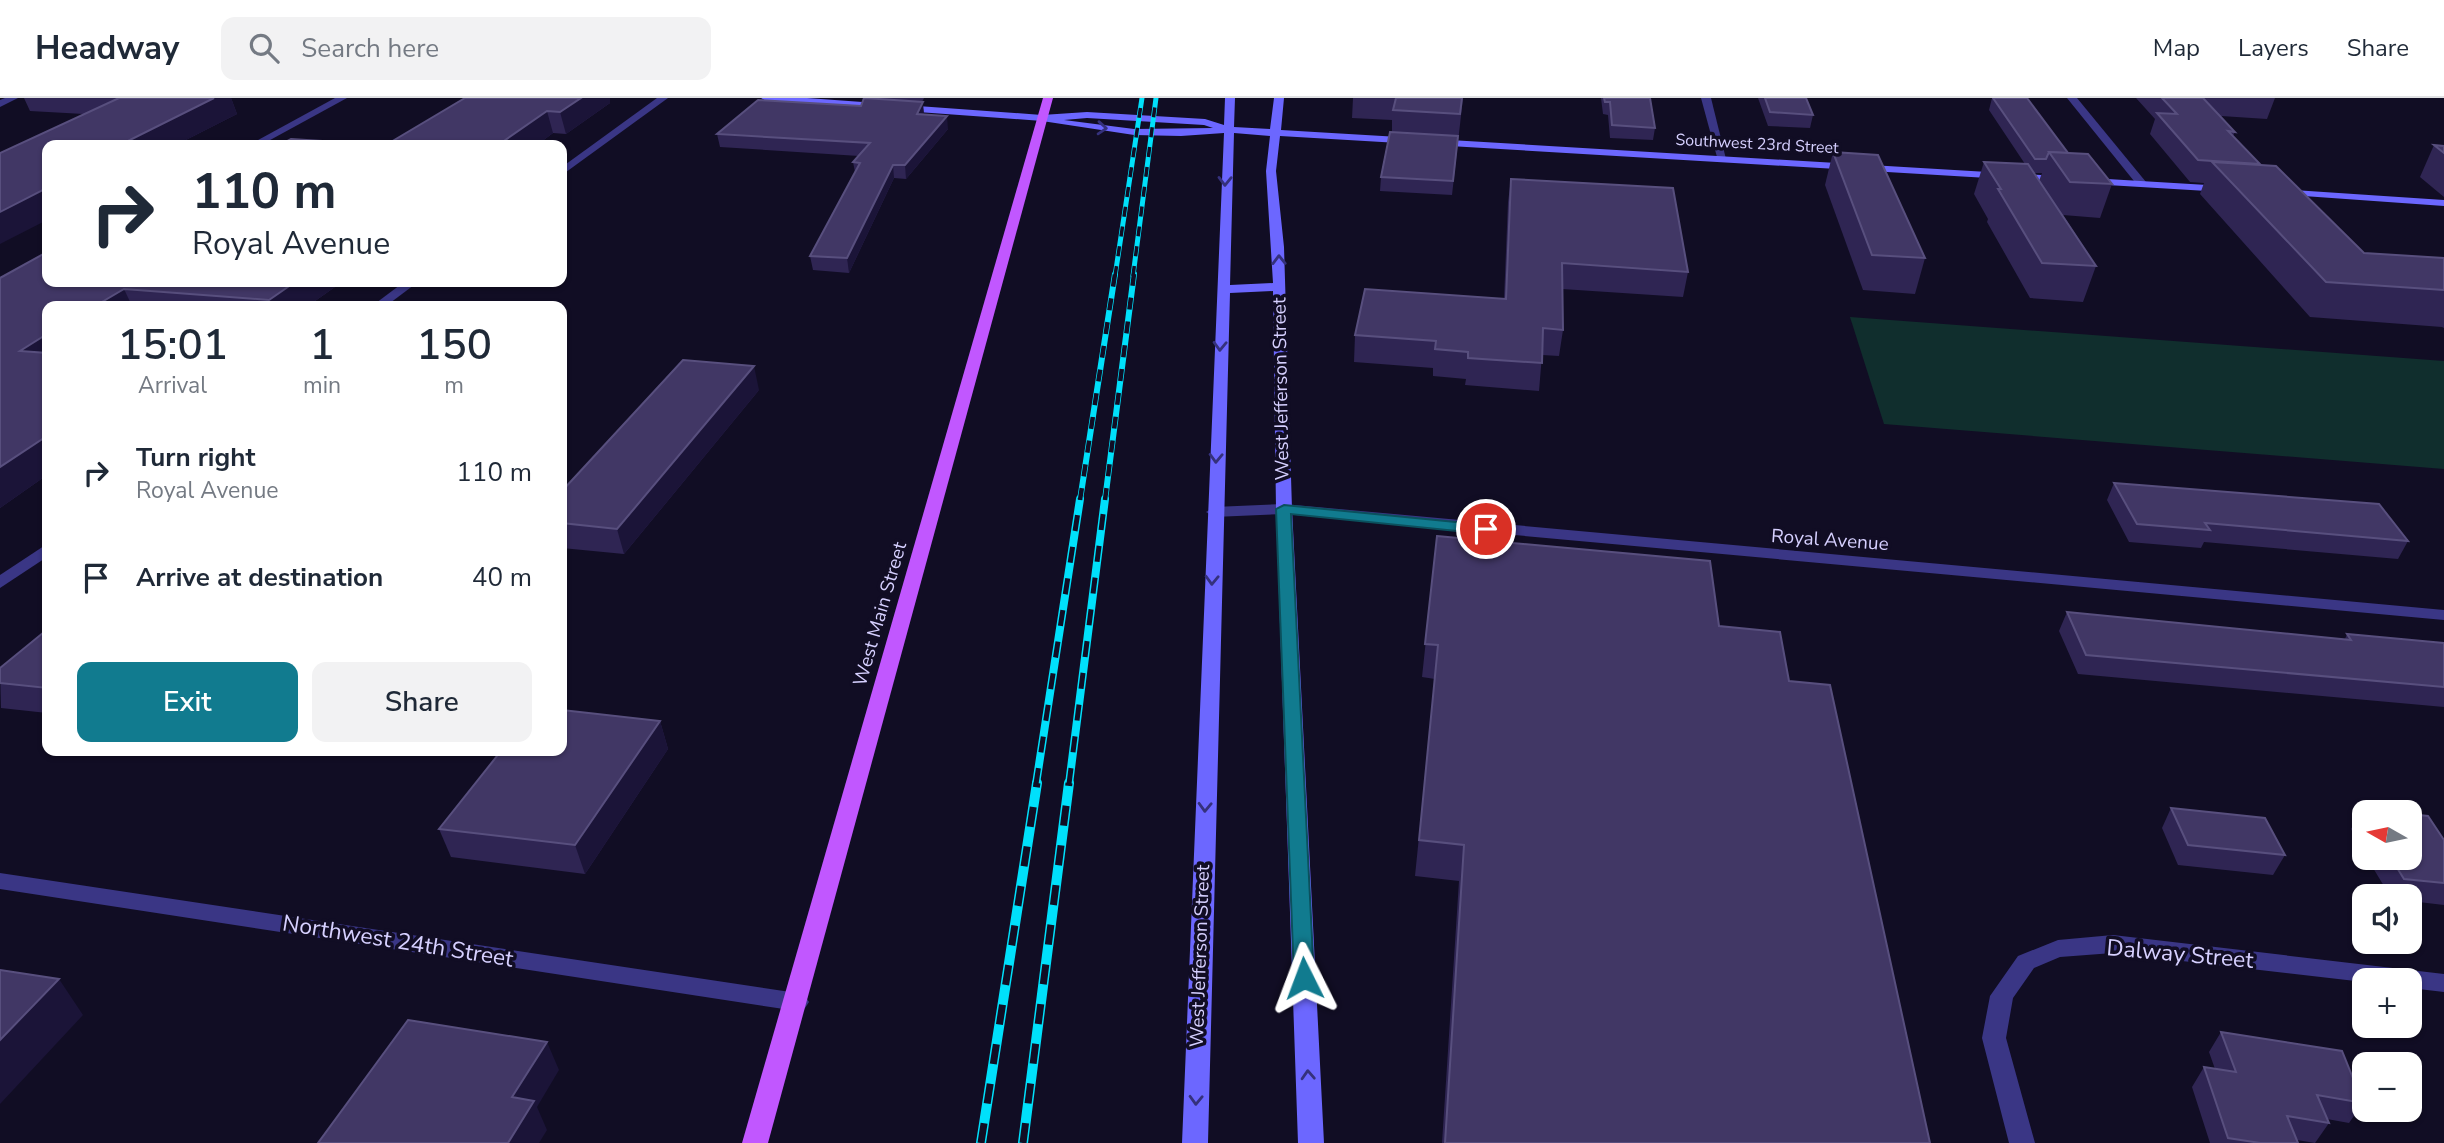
<!DOCTYPE html>
<meta charset="utf-8">
<style>
:root{--surface:#fff;--page:#f2f2f3;--text:#1f2937;--muted:#747a83;--line:#e0e1e3;--accent:#117b8f}
body{margin:0;font-family:"Nunito Sans",sans-serif;background:var(--page);color:var(--text);height:100vh;display:flex;flex-direction:column;font-size:26px;white-space:nowrap}
*{box-sizing:border-box;margin:0}
p{font-size:23px;color:var(--muted)}
.icon{flex:none;width:38px;height:38px;fill:none;stroke:currentColor;stroke-width:2;stroke-linecap:round;stroke-linejoin:round}
.map{position:relative;flex:1;overflow:hidden}
.drawer{position:absolute;left:42px;top:203px;width:525px;height:455px;display:flex;flex-direction:column;background:var(--surface);border-radius:14px;box-shadow:0 2px 5px #0004}
.drawer>*{flex:none}
.banner{position:absolute;left:42px;top:42px;width:525px;height:147px;border-radius:14px;box-shadow:0 2px 5px #0004;background:#fff;color:var(--text);overflow:hidden}
.needle{width:46px;rotate:279deg}
.buttons{position:absolute;left:2352px;top:702px;display:grid;gap:14px}
.buttons a{display:grid;place-items:center;width:70px;height:70px;border-radius:14px;background:var(--surface);box-shadow:0 2px 5px #0004;font-size:35px}
.pin{position:absolute;display:grid;place-items:center;width:60px;height:60px;color:#fff;margin:-30px;border:4px solid #fff;border-radius:50%;box-shadow:0 2px 7px #0007}
.me{position:absolute;width:77px;margin:-38px;rotate:357deg;stroke-linejoin:round;filter:drop-shadow(0 0 5px #0008)}
.turn{display:flex;align-items:center;gap:24px;height:147px;padding:0 35px;font-size:32px}
.turn .icon{width:91px;height:91px;stroke-width:2.5}
.turn b{display:block;font-size:49px;line-height:60px}
.eta{display:flex;justify-content:space-evenly;align-items:center;height:119px;text-align:center}
.eta b{font-size:42px;font-weight:600;line-height:49px}
.action{display:flex;gap:14px;margin-top:auto;padding:14px 35px}
.action a{flex:1;height:80px;border-radius:14px;background:var(--accent);color:#fff;font-size:28px;font-weight:600;line-height:80px;text-align:center}
.action a+a{background:var(--page);color:var(--text)}
ul{padding:0;list-style:none}
li{display:flex;align-items:center;gap:21px;height:105px;padding:0 35px}
li div{flex:1}
li b{display:block;font-size:26px}
li em{font-style:normal}
header{display:flex;align-items:center;gap:42px;box-sizing:border-box;height:98px;padding:0 35px;background:var(--surface);border-bottom:2px solid var(--line)}
header strong{font-size:33px}
nav{display:flex;gap:38px;margin-inline-start:auto;font-size:24px}
.search{width:490px;height:63px;background:var(--page);display:flex;align-items:center;gap:18px;box-sizing:border-box;padding:0 24px;border-radius:14px;color:var(--muted);font-size:26px}
.map>svg:first-child{display:block}
.green{fill:#102e2d}
.lines{fill:none;stroke-linecap:round;stroke-linejoin:round}
.street{fill:#3a3685;fill-rule:evenodd}
.secondary{fill:#6c67ff;fill-rule:evenodd}
.primary{fill:#c157ff;fill-rule:evenodd}
.rail-far3-casing{stroke:#00e0fb;stroke-width:5}
.rail-far2-casing{stroke:#00e0fb;stroke-width:6}
.rail-far1-casing{stroke:#00e0fb;stroke-width:8}
.rail-casing{stroke:#00e0fb;stroke-width:10}
.rail-far3{stroke:#110d24;stroke-width:3.5;stroke-dasharray:10;stroke-linecap:butt}
.rail-far2{stroke:#110d24;stroke-width:4.5;stroke-dasharray:12;stroke-linecap:butt}
.rail-far1{stroke:#110d24;stroke-width:5;stroke-dasharray:16;stroke-linecap:butt}
.rail{stroke:#110d24;stroke-width:7;stroke-dasharray:20;stroke-linecap:butt}
.wall{fill:#2f2553;fill-rule:evenodd}
.shaded-wall{fill:#1b1438}
.building{fill:#413765;stroke:#584f7e;stroke-width:2}
.oneway{stroke:#35317c}
.route{fill:#117b8f;stroke:#0b505d;stroke-width:2}
.labels{text-anchor:middle;dominant-baseline:central;stroke-width:7;stroke-linejoin:round;paint-order:stroke}
.far-street-label{font-size:16px;fill:#d6d0ff;stroke:#110d24}
.street-label{font-size:19px;fill:#d6d0ff;stroke:#110d24}
.near-street-label{font-size:23px;fill:#d6d0ff;stroke:#110d24}
</style>
<header>
<strong>Headway</strong>
<div class="search"><svg class="icon" aria-label="search" viewBox="0 0 24 24"><circle cx="10" cy="10" r="6"/><path d="M15 15l6 6"/></svg>Search here</div>
<nav><a>Map</a><a>Layers</a><a>Share</a></nav>
</header>
<div class="map">
<svg width="2444" height="1045" viewBox="0 0 2444 1045">
<rect width="100%" height="100%" fill="#110d24"/>
<path class="green" d="M 1850,219 L 2444,263 L 2444,371 L 1884,326 Z"/>
<g class="lines">
<g class="street">
<path d="M 5,0 L 18,0 L 0,9 L 0,2 Z"/>
<path d="M 335,0 L 347,0 L 261,47 L 249,47 Z"/>
<path d="M 657,0 L 668,0 L 562,77 L 562,69 Z"/>
<path d="M 1701,0 L 1711,0 L 1726,61 L 1717,59 Z"/>
<path d="M 2067,0 L 2077,0 L 2146,84 L 2146,88 L 2138,88 Z"/>
<path d="M 404,184 L 418,184 L 386,208 L 372,208 Z"/>
<path d="M 1284,406 L 2444,512 L 2444,522 L 1284,416 L 1214,419 L 1206,414 L 1214,409 Z"/>
<path d="M 47,446 L 47,459 L 0,490 L 0,477 Z"/>
<path d="M 0,775 L 797,895 L 805,898 L 809,904 L 805,910 L 797,913 L 0,791 Z"/>
<path d="M 2113,837 L 2444,876 L 2444,894 L 2410,890 L 2410,882 L 2364,882 L 2364,884 L 2113,855 L 2060,859 L 2034,870 L 2013,900 L 2006,940 L 2035,1045 L 2009,1045 L 1982,940 L 1990,898 L 2018,858 L 2058,842 Z"/>
</g>
<g class="secondary">
<path d="M 761,0 L 807,0 L 1042,17 L 1087,14 L 1205,21 L 1224,27 L 1225,0 L 1235,0 L 1234,29 L 1270,31 L 1274,0 L 1284,0 L 1281,32 L 2224,88 L 2230,91 L 2224,94 L 1280,38 L 1276,73 L 1284,149 L 1292,411 L 1324,1045 L 1298,1045 L 1276,411 L 1273,193 L 1230,195 L 1208,1045 L 1182,1045 L 1224,35 L 1181,38 L 1134,37 L 1042,23 L 766,3 ZM 1087,20 L 1204,27 L 1213,30 L 1134,31 L 1064,22 ZM 1234,35 L 1270,38 L 1266,73 L 1273,185 L 1230,187 Z"/>
<path d="M 2280,91 L 2444,102 L 2444,108 L 2276,96 L 2276,92 Z"/>
</g>
<path class="primary" d="M 1043,0 L 1053,0 L 768,1045 L 742,1045 Z"/>
<defs>
<g id="rail-far3">
<path d="M 1115,178 L 1142,0"/>
<path d="M 1133,178 L 1156,0"/>
</g>
<g id="rail-far2">
<path d="M 1080,402 L 1115,176"/>
<path d="M 1105,402 L 1134,176"/>
</g>
<g id="rail-far1">
<path d="M 1036,686 L 1080,401"/>
<path d="M 1069,686 L 1105,401"/>
</g>
<g id="rail">
<path d="M 981,1045 L 1037,685"/>
<path d="M 1023,1045 L 1069,685"/>
</g>
</defs>
<use href="#rail-far3" class="rail-far3-casing"/>
<use href="#rail-far2" class="rail-far2-casing"/>
<use href="#rail-far1" class="rail-far1-casing"/>
<use href="#rail" class="rail-casing"/>
<use href="#rail-far3" class="rail-far3"/>
<use href="#rail-far2" class="rail-far2"/>
<use href="#rail-far1" class="rail-far1"/>
<use href="#rail" class="rail"/>
</g>
<g class="wall">
<path d="M 24,0 L 231,0 L 237,16 L 176,47 L 47,47 L 84,16 L 30,13 Z"/>
<path d="M 609,0 L 610,5 L 566,36 L 553,35 L 537,47 L 386,47 Z"/>
<path d="M 871,0 L 924,0 L 922,4 L 924,17 L 948,31 L 906,81 L 894,80 L 849,175 L 813,172 L 810,158 L 855,74 L 853,64 L 859,58 L 720,49 L 717,36 L 861,8 Z"/>
<path d="M 1353,0 L 1463,0 L 1452,97 L 1380,93 L 1381,79 L 1392,34 L 1392,22 L 1352,20 Z"/>
<path d="M 1601,0 L 1650,0 L 1655,30 L 1653,42 L 1610,40 L 1608,17 L 1603,16 Z"/>
<path d="M 1758,0 L 1806,0 L 1813,17 L 1810,30 L 1768,28 Z"/>
<path d="M 1992,0 L 2027,0 L 2068,55 L 2112,86 L 2100,120 L 2063,117 L 2096,168 L 2083,204 L 2030,200 L 1987,124 L 1988,121 L 1974,96 L 1984,64 L 2025,66 L 1989,12 ZM 2034,75 L 2042,75 L 2039,83 Z"/>
<path d="M 2136,0 L 2275,0 L 2267,21 L 2221,18 L 2235,34 L 2233,38 L 2260,66 L 2260,67 L 2364,155 L 2444,160 L 2444,230 L 2442,229 L 2310,219 L 2200,96 L 2204,85 L 2190,84 L 2150,36 L 2155,21 Z"/>
<path d="M 2434,47 L 2444,48 L 2444,99 L 2420,79 Z"/>
<path d="M 1833,54 L 1925,160 L 1915,196 L 1863,192 L 1825,87 Z"/>
<path d="M 1511,81 L 1688,174 L 1683,199 L 1562,191 L 1563,232 L 1559,258 L 1542,257 L 1539,293 L 1465,287 L 1466,281 L 1433,278 L 1433,270 L 1354,264 L 1355,237 L 1504,201 L 1508,104 Z"/>
<path d="M 0,180 L 342,184 L 308,208 L 47,208 L 47,377 L 0,410 Z"/>
<path d="M 759,292 L 624,456 L 562,450 L 562,393 Z"/>
<path d="M 2114,385 L 2408,443 L 2398,461 L 2204,444 L 2201,450 L 2129,444 L 2107,402 Z"/>
<path d="M 1437,438 L 1719,528 L 1789,583 L 1930,1045 L 1442,1045 L 1459,783 L 1415,778 L 1435,581 L 1422,579 Z"/>
<path d="M 2067,514 L 2345,541 L 2347,536 L 2444,545 L 2444,609 L 2078,576 L 2059,533 Z"/>
<path d="M 47,535 L 47,615 L 1,610 L 0,570 Z"/>
<path d="M 660,623 L 668,651 L 585,776 L 451,759 L 439,731 Z"/>
<path d="M 2171,710 L 2285,757 L 2273,777 L 2178,767 L 2162,730 Z"/>
<path d="M 2362,711 L 2364,714 L 2364,754 L 2351,731 Z"/>
<path d="M 2444,742 L 2444,807 L 2410,803 L 2410,798 L 2390,798 L 2367,760 L 2410,760 Z"/>
<path d="M 2221,934 L 2363,1005 L 2349,1025 L 2327,1021 L 2329,1025 L 2315,1045 L 2297,1042 L 2298,1045 L 2210,1045 L 2192,989 L 2204,969 L 2215,971 L 2209,954 Z"/>
</g>
<g class="shaded-wall">
<path d="M 214,0 L 231,0 L 237,16 L 176,47 L 120,47 Z"/>
<path d="M 581,0 L 610,0 L 610,5 L 566,36 L 560,14 Z"/>
<path d="M 923,4 L 924,17 L 917,16 Z"/>
<path d="M 547,13 L 553,35 L 537,47 L 498,47 Z"/>
<path d="M 947,18 L 948,31 L 906,81 L 905,67 Z"/>
<path d="M 893,67 L 894,80 L 849,175 L 847,160 Z"/>
<path d="M 47,90 L 47,122 L 0,146 L 0,114 Z"/>
<path d="M 295,184 L 342,184 L 308,208 L 271,208 L 269,202 Z"/>
<path d="M 124,191 L 132,208 L 95,208 Z"/>
<path d="M 47,236 L 47,272 L 20,253 Z"/>
<path d="M 754,268 L 759,292 L 624,456 L 617,431 Z"/>
<path d="M 44,340 L 47,346 L 47,377 L 0,410 L 0,369 Z"/>
<path d="M 660,623 L 668,651 L 585,776 L 575,747 Z"/>
<path d="M 59,881 L 83,917 L 0,1006 L 0,942 Z"/>
<path d="M 547,944 L 559,972 L 537,1009 L 547,1032 L 539,1045 L 508,1045 L 512,999 Z"/>
</g>
<g class="building">
<path d="M 119,0 L 214,0 L 120,47 L 47,47 L 47,90 L 0,114 L 0,55 Z"/>
<path d="M 465,0 L 581,0 L 560,14 L 547,13 L 498,47 L 386,47 Z"/>
<path d="M 864,0 L 923,4 L 917,16 L 947,18 L 905,67 L 893,67 L 847,160 L 810,158 L 860,65 L 853,64 L 870,45 L 717,36 L 758,2 L 861,8 Z"/>
<path d="M 1396,0 L 1462,0 L 1460,16 L 1393,12 Z"/>
<path d="M 1604,0 L 1650,0 L 1655,30 L 1612,27 L 1610,4 L 1605,4 Z"/>
<path d="M 1765,0 L 1806,0 L 1813,17 L 1770,14 Z"/>
<path d="M 1993,0 L 2027,0 L 2068,55 L 2049,54 L 2046,61 L 2035,61 Z"/>
<path d="M 2162,0 L 2203,0 L 2235,34 L 2228,33 L 2260,66 L 2198,62 L 2157,15 L 2177,16 Z"/>
<path d="M 1390,34 L 1458,38 L 1453,83 L 1381,79 Z"/>
<path d="M 291,41 L 385,47 L 280,47 Z"/>
<path d="M 2434,47 L 2444,48 L 2444,55 Z"/>
<path d="M 1833,54 L 1878,57 L 1925,160 L 1872,157 Z"/>
<path d="M 2049,54 L 2088,56 L 2112,86 L 2070,84 Z"/>
<path d="M 1984,64 L 2028,66 L 2096,168 L 2042,165 L 1998,91 L 2001,91 Z"/>
<path d="M 2212,64 L 2276,68 L 2364,155 L 2444,160 L 2444,192 L 2326,184 Z"/>
<path d="M 1511,81 L 1673,90 L 1688,174 L 1562,165 L 1563,232 L 1543,230 L 1542,265 L 1468,260 L 1468,254 L 1435,251 L 1436,243 L 1355,237 L 1365,191 L 1506,201 Z"/>
<path d="M 47,154 L 47,184 L 295,184 L 269,202 L 124,191 L 95,208 L 47,208 L 47,236 L 20,253 L 47,255 L 47,340 L 44,340 L 0,369 L 0,180 Z"/>
<path d="M 683,262 L 754,268 L 617,431 L 562,425 L 562,393 Z"/>
<path d="M 2114,385 L 2379,406 L 2408,443 L 2205,425 L 2210,432 L 2137,426 Z"/>
<path d="M 1437,438 L 1710,463 L 1719,528 L 1780,534 L 1789,583 L 1830,587 L 1930,1045 L 1445,1045 L 1464,747 L 1419,742 L 1438,547 L 1425,546 Z"/>
<path d="M 2067,514 L 2351,542 L 2347,536 L 2444,545 L 2444,589 L 2086,557 Z"/>
<path d="M 44,534 L 47,535 L 47,590 L 0,585 L 0,570 Z"/>
<path d="M 562,612 L 660,623 L 575,747 L 439,731 L 501,653 L 562,653 Z"/>
<path d="M 2171,710 L 2265,720 L 2285,757 L 2188,747 Z"/>
<path d="M 2362,711 L 2390,714 L 2364,714 Z"/>
<path d="M 2410,716 L 2428,718 L 2444,742 L 2444,785 L 2404,781 L 2391,760 L 2410,760 Z"/>
<path d="M 0,872 L 59,881 L 0,942 Z"/>
<path d="M 408,922 L 547,944 L 512,999 L 534,1003 L 508,1045 L 318,1045 Z"/>
<path d="M 2221,934 L 2342,953 L 2363,1005 L 2317,997 L 2329,1025 L 2287,1018 L 2298,1045 L 2260,1045 L 2228,1040 L 2204,969 L 2236,974 Z"/>
</g>
<defs><path id="oneway-chevron" d="M-2-3.5L2.5 0L-2 3.5" fill="none" stroke-width="1.6" stroke-linecap="round" stroke-linejoin="round" transform="scale(1.75)"/></defs>
<g class="oneway">
<use href="#oneway-chevron" transform="translate(1102 30) rotate(4)"/>
<use href="#oneway-chevron" transform="translate(1225 83) rotate(91)"/>
<use href="#oneway-chevron" transform="translate(1279 162) rotate(-91)"/>
<use href="#oneway-chevron" transform="translate(1220 248) rotate(92)"/>
<use href="#oneway-chevron" transform="translate(1216 360) rotate(92)"/>
<use href="#oneway-chevron" transform="translate(1212 482) rotate(92)"/>
<use href="#oneway-chevron" transform="translate(1205 709) rotate(92)"/>
<use href="#oneway-chevron" transform="translate(1308 977) rotate(-93)"/>
<use href="#oneway-chevron" transform="translate(1196 1002) rotate(92)"/>
</g>
<path class="route" d="M 1284,407 L 1486,427 L 1494,431 L 1486,436 L 1291,416 L 1314,880 L 1311,885 L 1297,885 L 1294,880 L 1276,411 Z"/>
<g class="labels">
<g class="far-street-label">
<text transform="translate(1757 46) rotate(3)">Southwest 23rd Street</text>
</g>
<g class="street-label">
<text transform="translate(1281 291) rotate(-91)">West Jefferson Street</text>
<text transform="translate(1830 442) rotate(4)">Royal Avenue</text>
<text transform="translate(880 516) rotate(-74)">West Main Street</text>
<text transform="translate(1200 858) rotate(-88)">West Jefferson Street</text>
</g>
<g class="near-street-label">
<text transform="translate(398 843) rotate(9)">Northwest 24th Street</text>
<text transform="translate(2180 856) rotate(5)">Dalway Street</text>
</g>
</g>
</svg>
<div class="buttons">
<a><svg class="needle" viewBox="-14 -14 28 28"><path d="M0-13l5 13h-10z" fill="#e53935"/><path d="M0 13l5-13h-10z" fill="#747a83"/></svg></a>
<a><svg class="icon" aria-label="sound" viewBox="0 0 24 24"><path d="M4 9h4l5-4v14l-5-4H4zM17 9q2 3 0 6"/></svg></a>
<a>+</a>
<a>−</a>
</div>
<div class="pin" style="left:1486px;top:431px;background:#d93025"><svg class="icon" aria-label="arrive" viewBox="0 0 24 24"><path d="M6 21V4h12l-3 4 3 4H6"/></svg></div>
<svg class="me" style="left:1304px;top:880px" viewBox="-20 -20 40 40"><path d="M0-17L14 15 0 8-14 15z" fill="#117b8f" stroke="#fff" stroke-width="4"/></svg>
<div class="banner">
<div class="turn"><svg class="icon" aria-label="right" viewBox="0 0 24 24"><path d="M7 20v-9h11M14 6l5 5-5 5"/></svg><div><b>110 m</b>Royal Avenue</div></div>
</div>
<section class="drawer">
<div class="eta">
<div><b>15:01</b><p>Arrival</p></div>
<div><b>1</b><p>min</p></div>
<div><b>150</b><p>m</p></div>
</div>
<ul>
<li><svg class="icon" aria-label="right" viewBox="0 0 24 24"><path d="M7 20v-9h11M14 6l5 5-5 5"/></svg><div><b>Turn right</b><p>Royal Avenue</p></div><em>110 m</em></li>
<li><svg class="icon" aria-label="arrive" viewBox="0 0 24 24"><path d="M6 21V4h12l-3 4 3 4H6"/></svg><div><b>Arrive at destination</b></div><em>40 m</em></li>
</ul>
<div class="action"><a>Exit</a><a>Share</a></div>
</section>
</div>
